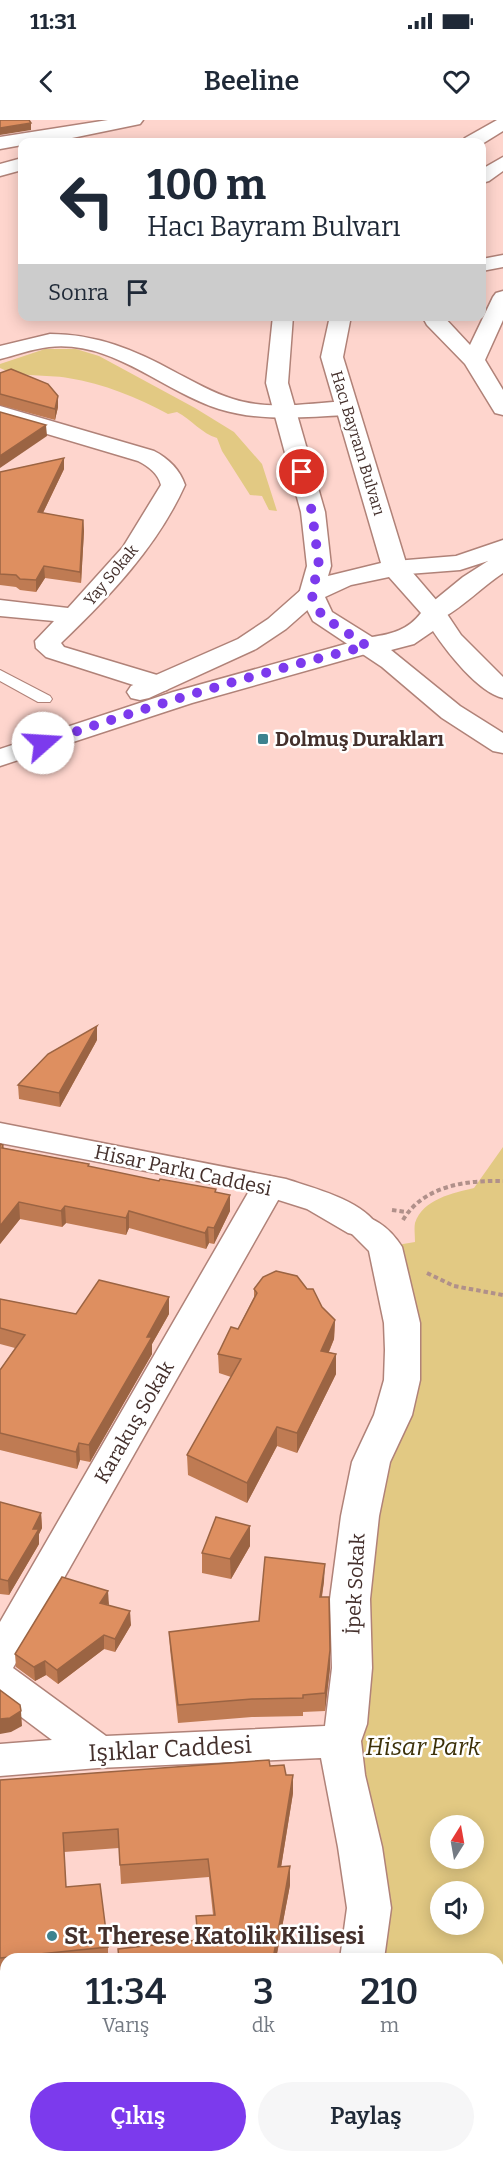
<!DOCTYPE html>
<html lang="tr">
<meta charset="utf-8">
<style>
:root{--surface:#fff;--page:#f6f6f7;--text:#1f2937;--muted:#747a83;--accent:#7c3aed}
body{margin:0;font-family:Bitter,serif;background:var(--page);color:var(--text);height:100vh;display:flex;flex-direction:column;font-size:22px;white-space:nowrap}
*{box-sizing:border-box;margin:0}
p{font-size:20px;color:var(--muted)}
.icon{flex:none;width:33px;height:33px;fill:none;stroke:currentColor;stroke-width:2;stroke-linecap:round;stroke-linejoin:round}
.map{position:relative;flex:1;overflow:hidden}
.sheet{position:absolute;left:0px;top:1833px;width:504px;height:210px;display:flex;flex-direction:column;background:var(--surface);border-radius:18px 18px 0 0;box-shadow:0 3px 15px #0003}
.sheet>*{flex:none}
.top-card{position:absolute;left:18px;top:18px;width:468px;height:183px;border-radius:12px;box-shadow:0 3px 15px #0003;background:#fff;color:var(--text);overflow:hidden}
.needle{width:39px;rotate:11deg}
.buttons{position:absolute;left:430px;top:1695px;display:grid;gap:12px}
.buttons a{display:grid;place-items:center;width:54px;height:54px;border-radius:50%;background:var(--surface);box-shadow:0 3px 15px #0003;font-size:30px}
.pin{position:absolute;display:grid;place-items:center;width:51px;height:51px;color:#fff;margin:-26px;border:3px solid #fff;border-radius:50%;box-shadow:0 2px 6px #0007}
.me{position:absolute;width:66px;margin:-33px;rotate:71deg;stroke-linejoin:round;filter:drop-shadow(0 0 4px #0008)}
.turn{display:flex;align-items:center;gap:21px;height:126px;padding:0 30px;font-size:27px}
.turn .icon{width:78px;height:78px;stroke-width:2.5}
.turn b{display:block;font-size:42px;line-height:51px}
.then{display:flex;align-items:center;height:57px;padding:0 30px;background:#0003;gap:12px;font-size:22px}
.eta{display:flex;justify-content:space-evenly;align-items:center;height:102px;text-align:center}
.eta b{font-size:36px;font-weight:600;line-height:42px}
.primary-button{display:flex;gap:12px;margin-top:auto;padding:12px 30px}
.primary-button a{flex:1;height:69px;border-radius:36px;background:var(--accent);color:#fff;font-size:24px;font-weight:600;line-height:69px;text-align:center}
.primary-button a+a{background:var(--page);color:var(--text)}
.status{display:flex;justify-content:space-between;align-items:center;height:42px;padding:0 30px;background:var(--surface);direction:ltr}
.status svg{height:16px;fill:currentColor}
header{display:flex;justify-content:space-between;align-items:center;height:78px;padding:0 30px;background:var(--surface);font-size:27px;font-weight:600}
.map>svg:first-child{display:block}
.green{fill:#e2c983;fill-rule:evenodd}
.lines{fill:none;stroke-linecap:round;stroke-linejoin:round}
.service-casing{stroke:#b08278;stroke-width:2}
.minor-casing{stroke:#b08278;stroke-width:3}
.tertiary-casing{stroke:#b08278;stroke-width:3}
.secondary-casing{stroke:#b08278;stroke-width:3}
.path{stroke:#b0908a;stroke-width:4;stroke-dasharray:4.5 3;stroke-linecap:butt}
.service{fill:#fff;fill-rule:evenodd}
.minor{fill:#fff;fill-rule:evenodd}
.tertiary{fill:#fff;fill-rule:evenodd}
.secondary{fill:#fff;fill-rule:evenodd}
.wall{fill:#bf7b53}
.shaded-wall{fill:#9b6443}
.building{fill:#de8f60;stroke:#9b6443;stroke-width:1.5}
.route{stroke:#7c3aed;stroke-width:10;stroke-dasharray:0 18}
.poi-dot{fill:#3d828f;stroke:#fff;stroke-width:2}
.labels{text-anchor:middle;dominant-baseline:central;stroke-width:5;stroke-linejoin:round;paint-order:stroke}
.far-street-label{font-size:16px;fill:#44302c;stroke:#fff}
.poi-label{font-size:20px;font-weight:bold;fill:#44302c;stroke:#fff;text-anchor:start}
.street-label{font-size:20px;fill:#44302c;stroke:#fff}
.near-park-label{font-size:24px;font-style:italic;fill:#3d3109;stroke:#fff}
.near-street-label{font-size:24px;fill:#44302c;stroke:#fff}
.near-poi-label{font-size:24px;font-weight:bold;fill:#44302c;stroke:#fff;text-anchor:start}
</style>
<div class="status"><b>11:31</b><svg viewBox="0 0 49 12"><path d="M0 12V9h3v3zM5 12V6h3v6zM10 12V3h3v9zM15 12V0h3v12zM26 1h20v11H26zM47 4h2v5h-2z"/></svg></div>
<header><svg class="icon" aria-label="back" viewBox="0 0 24 24"><path d="M15 5l-7 7 7 7"/></svg>Beeline<svg class="icon" aria-label="heart" viewBox="0 0 24 24"><path d="M12 20l-8-8c-3-5 5-10 8-4 3-6 11-1 8 4z"/></svg></header>
<div class="map">
<svg width="503" height="2043" viewBox="0 0 503 2043">
<rect width="100%" height="100%" fill="#fed5cd"/>
<g class="green">
<path d="M 45,229 L 76,229 L 99,236 L 195,288 L 234,312 L 262,344 L 277,391 L 269,390 L 262,376 L 250,375 L 222,331 L 217,318 C 202,314 191,299 177,292 L 168,294 C 136,277 105,264 68,258 C 46,254 21,258 0,248 L 0,244 Z"/>
<path d="M 503,1027 L 503,2043 L 245,2043 L 252,2037 L 498,2037 L 498,1839 L 362,1839 L 344,1655 L 393,1295 L 385,1127 L 415,1122 C 415,1116 414,1108 415,1103 C 423,1079 453,1073 474,1068 ZM 441,1706 L 474,1706 L 474,1738 L 441,1738 ZM 441,1772 L 474,1772 L 474,1804 L 441,1804 Z"/>
</g>
<g class="lines">
<defs>
<path id="service" d="M 0,550 L 50,576 L 52,579 L 50,582 L 38,582 L 0,561 Z"/>
<g id="minor">
<path d="M 108,0 L 143,0 L 140,4 L 72,18 L 22,22 L 22,25 L 0,29 L 0,17 Z"/>
<path d="M 22,38 L 22,50 L 0,56 L 0,44 Z"/>
<path d="M 0,286 L 154,331 C 168,338 180,350 185,365 C 157,427 109,477 61,523 L 64,527 L 167,558 L 171,564 L 167,570 L 158,572 L 149,570 L 46,537 L 36,528 L 35,521 L 54,501 L 0,496 L 0,480 L 68,488 L 123,427 L 161,365 C 158,353 148,346 138,341 L 0,300 Z"/>
<path d="M 269,1056 L 281,1059 L 286,1066 L 13,1548 L 106,1616 L 325,1606 L 332,1548 L 330,1479 L 341,1396 L 352,1342 L 374,1295 L 384,1260 L 385,1230 L 384,1203 L 369,1131 L 343,1105 L 348,1097 C 371,1092 390,1108 402,1127 L 420,1203 L 420,1260 L 412,1295 L 390,1342 L 379,1396 L 370,1479 L 372,1548 L 367,1604 L 361,1621 L 365,1655 L 382,1727 L 391,1788 L 384,1839 L 340,1839 L 347,1788 L 338,1727 L 321,1638 L 98,1648 L 0,1656 L 0,1624 L 52,1620 L 0,1581 L 0,1502 L 252,1066 L 257,1059 Z"/>
<path d="M 6,1933 L 6,1973 L 0,1974 L 0,1934 Z"/>
<path d="M 224,2037 L 276,2037 L 273,2043 L 221,2043 Z"/>
</g>
<g id="tertiary">
<path d="M 503,135 L 503,147 L 482,151 L 482,139 Z"/>
<path d="M 503,171 L 503,200 L 485,240 L 503,270 L 503,295 L 495,293 L 465,244 L 427,205 L 422,196 L 443,196 L 470,225 L 493,177 L 496,173 Z"/>
<path d="M 50,214 C 96,214 135,230 175,252 C 194,262 213,273 233,279 C 269,291 310,283 347,281 L 355,283 L 358,288 L 355,293 L 347,295 C 304,297 261,302 219,289 C 162,271 113,220 49,227 C 32,229 16,235 0,239 L 0,226 Z"/>
<path d="M 503,420 L 503,453 C 483,466 463,487 444,497 C 438,501 432,500 425,498 L 421,493 L 425,488 L 463,457 L 488,441 L 460,450 L 395,455 L 386,453 L 383,448 L 386,443 L 395,441 L 456,436 Z"/>
<path d="M 311,467 L 320,469 L 323,474 L 320,479 L 286,509 L 256,529 L 149,578 L 140,580 L 131,578 L 127,572 L 131,566 L 238,519 L 268,499 L 302,469 Z"/>
<path d="M 367,518 L 376,521 L 380,526 L 376,531 L 192,583 L 0,646 L 0,629 L 173,572 Z"/>
<path d="M 0,1003 L 286,1059 C 313,1068 361,1080 377,1105 L 372,1113 L 360,1116 L 348,1113 L 307,1089 L 250,1071 L 0,1023 Z"/>
</g>
<g id="secondary">
<path d="M 497,0 L 503,0 L 503,11 L 482,24 L 462,22 L 465,18 Z"/>
<path d="M 503,37 L 503,51 L 489,61 L 482,63 L 482,49 Z"/>
<path d="M 273,196 L 293,196 L 288,263 L 325,392 L 331,446 L 328,456 L 381,443 L 321,237 L 330,196 L 351,196 L 343,237 L 407,446 L 443,488 L 461,515 L 503,557 L 503,578 C 478,572 447,532 433,511 L 414,524 L 391,530 L 460,586 L 503,613 L 503,633 L 493,631 L 442,598 L 382,547 L 313,501 L 299,474 L 307,446 L 301,392 L 266,263 ZM 389,457 L 421,493 C 408,510 392,514 372,517 L 332,492 L 325,477 L 351,465 Z"/>
</g>
</defs>
<use href="#service" class="service-casing"/>
<use href="#minor" class="minor-casing"/>
<use href="#tertiary" class="tertiary-casing"/>
<use href="#secondary" class="secondary-casing"/>
<g class="path">
<path d="M 392,1090 L 406,1092"/>
<path d="M 403,1100 C 423,1066 466,1060 503,1061"/>
<path d="M 427,1153 L 454,1166 L 503,1175"/>
</g>
<use href="#service" class="service"/>
<use href="#minor" class="minor"/>
<use href="#tertiary" class="tertiary"/>
<use href="#secondary" class="secondary"/>
</g>
<g class="wall">
<path d="M 0,253 L 58,287 L 55,300 L 0,285 Z"/>
<path d="M 64,338 L 64,349 L 43,393 L 83,400 L 84,411 L 81,463 L 45,458 L 36,472 L 20,470 L 16,467 L 0,465 L 0,352 Z"/>
<path d="M 97,920 L 60,987 L 19,979 L 18,965 Z"/>
<path d="M 0,1024 L 3,1025 L 4,1028 L 89,1044 L 89,1047 L 216,1072 L 230,1091 L 214,1124 L 209,1123 L 206,1129 L 129,1108 L 126,1115 L 66,1103 L 62,1107 L 20,1099 L 0,1124 Z"/>
<path d="M 254,1169 L 322,1187 L 335,1200 L 334,1219 L 329,1232 L 336,1234 L 336,1254 L 297,1333 L 277,1326 L 247,1383 L 188,1355 L 187,1335 L 231,1257 L 219,1253 L 218,1234 L 238,1209 L 254,1177 Z"/>
<path d="M 169,1177 L 169,1194 L 152,1224 L 152,1234 L 90,1342 L 80,1340 L 77,1349 L 0,1330 L 0,1250 L 15,1228 L 0,1224 L 0,1179 L 76,1194 Z"/>
<path d="M 0,1382 L 41,1393 L 42,1408 L 39,1414 L 39,1424 L 9,1475 L 0,1474 Z"/>
<path d="M 250,1406 L 250,1426 L 231,1459 L 202,1453 L 202,1433 Z"/>
<path d="M 324,1461 L 322,1477 L 330,1548 L 325,1591 L 303,1592 L 303,1596 L 252,1597 L 178,1603 L 170,1529 L 169,1512 L 259,1501 Z"/>
<path d="M 109,1485 L 131,1505 L 115,1532 L 104,1529 L 58,1564 L 46,1555 L 35,1561 L 16,1547 L 15,1534 Z"/>
<path d="M 270,1646 L 286,1655 L 293,1673 L 281,1747 L 290,1746 L 290,1765 L 276,1839 L 118,1839 L 118,1829 L 197,1820 L 196,1796 L 213,1795 L 209,1757 L 121,1764 L 119,1728 L 64,1732 L 66,1767 L 108,1827 L 108,1839 L 6,1839 L 6,1856 L 0,1856 L 0,1660 Z"/>
</g>
<g class="shaded-wall">
<path d="M 31,3 L 31,10 L 0,15 L 0,8 Z"/>
<path d="M 58,276 L 58,287 L 55,300 L 55,289 Z"/>
<path d="M 46,305 L 47,316 L 0,348 L 0,336 Z"/>
<path d="M 64,338 L 64,349 L 38,403 L 38,392 Z"/>
<path d="M 83,400 L 84,411 L 81,463 L 80,452 Z"/>
<path d="M 44,446 L 45,458 L 36,472 L 36,460 Z"/>
<path d="M 97,906 L 97,920 L 60,987 L 59,973 Z"/>
<path d="M 230,1075 L 230,1091 L 214,1124 L 214,1108 Z"/>
<path d="M 19,1082 L 20,1099 L 0,1124 L 0,1106 Z"/>
<path d="M 65,1086 L 66,1103 L 62,1107 L 61,1091 Z"/>
<path d="M 129,1091 L 129,1108 L 126,1115 L 126,1098 Z"/>
<path d="M 208,1107 L 209,1123 L 206,1129 L 205,1113 Z"/>
<path d="M 169,1177 L 169,1194 L 152,1224 L 152,1234 L 90,1342 L 89,1325 L 147,1217 Z"/>
<path d="M 335,1200 L 334,1219 L 321,1250 L 321,1231 Z"/>
<path d="M 336,1234 L 336,1254 L 297,1333 L 297,1313 Z"/>
<path d="M 277,1307 L 277,1326 L 247,1383 L 247,1363 Z"/>
<path d="M 79,1323 L 80,1340 L 77,1349 L 76,1332 Z"/>
<path d="M 41,1393 L 42,1408 L 39,1414 L 39,1424 L 9,1475 L 8,1461 Z"/>
<path d="M 250,1406 L 250,1426 L 231,1459 L 230,1439 Z"/>
<path d="M 325,1444 L 324,1461 L 319,1494 L 320,1477 Z"/>
<path d="M 108,1471 L 109,1485 L 100,1483 Z"/>
<path d="M 130,1491 L 131,1505 L 115,1532 L 115,1519 Z"/>
<path d="M 104,1515 L 104,1529 L 58,1564 L 57,1550 Z"/>
<path d="M 330,1530 L 330,1548 L 325,1591 L 325,1573 Z"/>
<path d="M 45,1541 L 46,1555 L 35,1561 L 34,1547 Z"/>
<path d="M 21,1591 L 22,1606 L 11,1612 L 0,1614 L 0,1599 Z"/>
<path d="M 293,1655 L 293,1673 L 278,1766 L 278,1747 Z"/>
<path d="M 290,1746 L 290,1765 L 276,1839 L 273,1839 Z"/>
</g>
<g class="building">
<path d="M 0,0 L 29,0 L 31,3 L 0,8 Z"/>
<path d="M 11,249 L 48,264 L 58,276 L 55,289 L 0,274 L 0,253 Z"/>
<path d="M 0,292 L 46,305 L 0,336 Z"/>
<path d="M 64,338 L 38,392 L 83,400 L 80,452 L 44,446 L 36,460 L 20,459 L 16,455 L 0,454 L 0,352 Z"/>
<path d="M 97,906 L 59,973 L 18,965 L 48,934 Z"/>
<path d="M 0,1024 L 3,1025 L 2,1028 L 89,1044 L 88,1046 L 159,1061 L 160,1059 L 216,1069 L 215,1072 L 230,1075 L 214,1108 L 208,1107 L 205,1113 L 129,1091 L 126,1098 L 65,1086 L 61,1091 L 19,1082 L 0,1106 Z"/>
<path d="M 276,1151 L 297,1156 L 307,1169 L 313,1169 L 322,1187 L 335,1200 L 321,1231 L 336,1234 L 297,1313 L 277,1307 L 247,1363 L 187,1335 L 241,1239 L 218,1234 L 231,1207 L 238,1209 L 257,1173 L 254,1169 L 263,1157 Z"/>
<path d="M 99,1160 L 169,1177 L 147,1217 L 152,1217 L 89,1325 L 79,1323 L 76,1332 L 0,1313 L 0,1250 L 25,1215 L 0,1208 L 0,1179 L 76,1194 Z"/>
<path d="M 0,1382 L 41,1393 L 33,1409 L 39,1409 L 8,1461 L 0,1459 Z"/>
<path d="M 216,1397 L 250,1406 L 230,1439 L 202,1433 Z"/>
<path d="M 265,1437 L 325,1444 L 320,1477 L 329,1477 L 330,1530 L 325,1573 L 303,1575 L 303,1578 L 252,1579 L 178,1585 L 169,1512 L 259,1501 Z"/>
<path d="M 62,1457 L 108,1471 L 100,1483 L 130,1491 L 115,1519 L 104,1515 L 57,1550 L 45,1541 L 34,1547 L 15,1534 Z"/>
<path d="M 0,1570 L 20,1585 L 21,1591 L 10,1598 L 0,1599 Z"/>
<path d="M 269,1640 L 270,1646 L 284,1645 L 286,1655 L 293,1655 L 278,1747 L 290,1746 L 273,1839 L 119,1839 L 118,1829 L 198,1820 L 196,1796 L 215,1795 L 208,1739 L 120,1745 L 118,1709 L 63,1713 L 66,1767 L 100,1764 L 108,1827 L 0,1838 L 0,1660 Z"/>
</g>
<g class="lines">
<path class="route" d="M 43,623 C 149,586 258,553 367,526 L 322,496 L 311,474 L 319,446 L 312,392 L 302,352"/>
</g>
<g class="poi-dot">
<rect x="257" y="613" width="12" height="12" rx="3"/>
<circle cx="52" cy="1816" r="6"/>
</g>
<g class="labels">
<g class="far-street-label">
<text transform="translate(358 323) rotate(73)">Hacı Bayram Bulvarı</text>
<text transform="translate(111 455) rotate(-50)">Yay Sokak</text>
</g>
<g class="poi-label">
<text x="275" y="619">Dolmuş Durakları</text>
</g>
<g class="street-label">
<text transform="translate(183 1050) rotate(12)">Hisar Parkı Caddesi</text>
<text transform="translate(134 1302) rotate(-60)">Karakuş Sokak</text>
<text transform="translate(355 1464) rotate(-87)">İpek Sokak</text>
</g>
<g class="near-park-label">
<text x="423" y="1627">Hisar Park</text>
</g>
<g class="near-street-label">
<text transform="translate(170 1629) rotate(-3)">Işıklar Caddesi</text>
</g>
<g class="near-poi-label">
<text x="64" y="1816">St. Therese Katolik Kilisesi</text>
</g>
</g>
</svg>
<div class="buttons">
<a><svg class="needle" viewBox="-14 -14 28 28"><path d="M0-13l5 13h-10z" fill="#e53935"/><path d="M0 13l5-13h-10z" fill="#747a83"/></svg></a>
<a><svg class="icon" aria-label="sound" viewBox="0 0 24 24"><path d="M4 9h4l5-4v14l-5-4H4zM17 9q2 3 0 6"/></svg></a>
</div>
<div class="pin" style="left:302px;top:352px;background:#d93025"><svg class="icon" aria-label="arrive" viewBox="0 0 24 24"><path d="M6 21V4h12l-3 4 3 4H6"/></svg></div>
<svg class="me" style="left:43px;top:623px" viewBox="-20 -20 40 40"><circle r="19" fill="#fff"/><path d="M0-13L10 11 0 6-10 11z" fill="#7c3aed"/></svg>
<div class="top-card">
<div class="turn"><svg class="icon" aria-label="left" viewBox="0 0 24 24"><path d="M17 20v-9H6M10 6l-5 5 5 5"/></svg><div><b>100 m</b>Hacı Bayram Bulvarı</div></div>
<div class="then">Sonra<svg class="icon" aria-label="arrive" viewBox="0 0 24 24"><path d="M6 21V4h12l-3 4 3 4H6"/></svg></div>
</div>
<section class="sheet">
<div class="eta">
<div><b>11:34</b><p>Varış</p></div>
<div><b>3</b><p>dk</p></div>
<div><b>210</b><p>m</p></div>
</div>
<div class="primary-button"><a>Çıkış</a><a>Paylaş</a></div>
</section>
</div>
